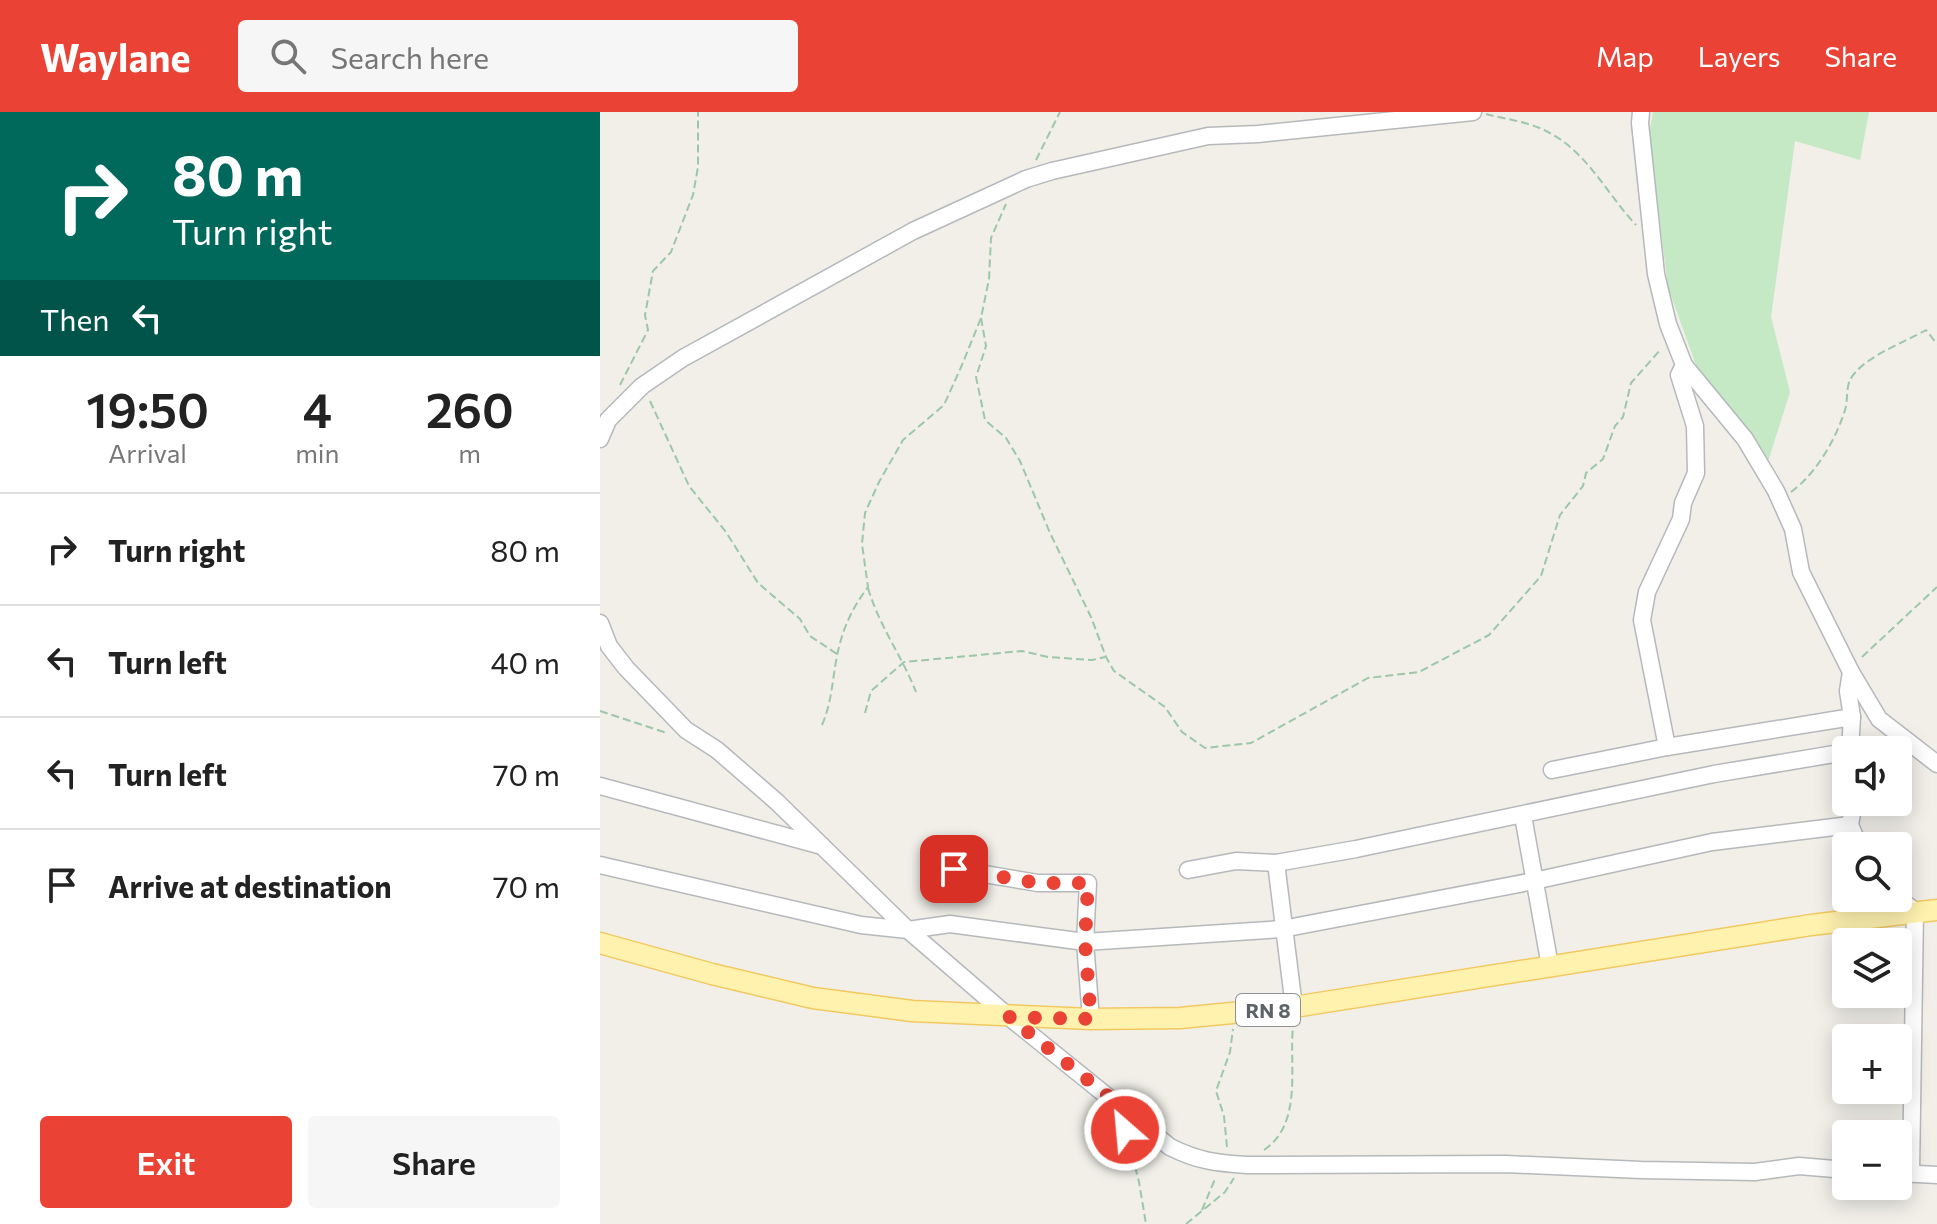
<!DOCTYPE html>
<meta charset="utf-8">
<style>
:root{--surface:#fff;--page:#f6f6f6;--text:#222;--muted:#767676;--line:#e0e0e0;--accent:#ea4335}
body{margin:0;font-family:Commissioner,sans-serif;background:var(--page);color:var(--text);height:100vh;display:flex;flex-direction:column;font-size:30px;white-space:nowrap}
*{box-sizing:border-box;margin:0}
p{font-size:26px;color:var(--muted)}
.icon{flex:none;width:44px;height:44px;fill:none;stroke:currentColor;stroke-width:2;stroke-linecap:round;stroke-linejoin:round}
.map{position:relative;flex:1;overflow:hidden}
.drawer{display:flex;flex-direction:column;background:var(--surface);width:600px}
.drawer>*{flex:none}
.guide{background:#00695c;color:#fff;overflow:hidden}
.buttons{position:absolute;left:1232px;top:624px;display:grid;gap:16px}
.buttons a{display:grid;place-items:center;width:80px;height:80px;border-radius:8px;background:var(--surface);box-shadow:0 4px 20px #0003;font-size:40px}
.pin{position:absolute;display:grid;place-items:center;width:68px;height:68px;color:#fff;margin:-34px;border-radius:16px;box-shadow:0 4px 12px #0006}
.me{position:absolute;width:88px;margin:-44px;rotate:333deg;stroke-linejoin:round;filter:drop-shadow(0 0 6px #0008)}
.turn{display:flex;align-items:center;gap:28px;height:168px;padding:0 40px;font-size:36px}
.turn .icon{width:104px;height:104px;stroke-width:2.5}
.turn b{display:block;font-size:56px;line-height:68px}
.then{display:flex;align-items:center;height:76px;padding:0 40px;background:#0003;gap:16px;font-size:30px}
.eta{display:flex;justify-content:space-evenly;align-items:center;height:136px;text-align:center}
.eta b{font-size:48px;font-weight:600;line-height:56px}
.button{display:flex;gap:16px;margin-top:auto;padding:16px 40px}
.button a{flex:1;height:92px;border-radius:8px;background:var(--accent);color:#fff;font-size:32px;font-weight:600;line-height:92px;text-align:center}
.button a+a{background:var(--page);color:var(--text)}
ul{padding:0;list-style:none}
li{display:flex;align-items:center;gap:24px;height:112px;padding:0 40px;border-top:2px solid var(--line)}
li div{flex:1}
li b{display:block;font-size:30px}
li em{font-style:normal}
header{display:flex;align-items:center;gap:48px;box-sizing:border-box;height:112px;padding:0 40px;background:var(--accent);color:#fff}
header strong{font-size:38px}
nav{display:flex;gap:44px;margin-inline-start:auto;font-size:28px}
.search{width:560px;height:72px;background:var(--page);display:flex;align-items:center;gap:20px;box-sizing:border-box;padding:0 28px;border-radius:8px;color:var(--muted);font-size:30px}
main{display:flex;flex:1;min-height:0}
.map>svg:first-child{display:block}
.green{fill:#c5e8c5}
.lines{fill:none;stroke-linecap:round;stroke-linejoin:round}
.minor-casing{stroke:#b5b8bc;stroke-width:19}
.major-casing{stroke:#f2c960;stroke-width:23}
.path{stroke:#9cc7a9;stroke-width:2;stroke-dasharray:8 4;stroke-linecap:butt}
.minor{stroke:#fff;stroke-width:16}
.major{stroke:#fff2af;stroke-width:20}
.route{stroke:#ea4335;stroke-width:14;stroke-dasharray:0 25.2}
.labels{text-anchor:middle;dominant-baseline:central;stroke-width:7;stroke-linejoin:round;paint-order:stroke}
.shield{fill:#fff;stroke:#8f9295;stroke-width:2}
.shield-label{font-size:20px;font-weight:bold;fill:#5f6368}
</style>
<header>
<strong>Waylane</strong>
<div class="search"><svg class="icon" aria-label="search" viewBox="0 0 24 24"><circle cx="10" cy="10" r="6"/><path d="M15 15l6 6"/></svg>Search here</div>
<nav><a>Map</a><a>Layers</a><a>Share</a></nav>
</header>
<main>
<section class="drawer">
<div class="guide">
<div class="turn"><svg class="icon" aria-label="right" viewBox="0 0 24 24"><path d="M7 20v-9h11M14 6l5 5-5 5"/></svg><div><b>80 m</b>Turn right</div></div>
<div class="then">Then<svg class="icon" aria-label="left" viewBox="0 0 24 24"><path d="M17 20v-9H6M10 6l-5 5 5 5"/></svg></div>
</div>
<div class="eta">
<div><b>19:50</b><p>Arrival</p></div>
<div><b>4</b><p>min</p></div>
<div><b>260</b><p>m</p></div>
</div>
<ul>
<li><svg class="icon" aria-label="right" viewBox="0 0 24 24"><path d="M7 20v-9h11M14 6l5 5-5 5"/></svg><div><b>Turn right</b></div><em>80 m</em></li>
<li><svg class="icon" aria-label="left" viewBox="0 0 24 24"><path d="M17 20v-9H6M10 6l-5 5 5 5"/></svg><div><b>Turn left</b></div><em>40 m</em></li>
<li><svg class="icon" aria-label="left" viewBox="0 0 24 24"><path d="M17 20v-9H6M10 6l-5 5 5 5"/></svg><div><b>Turn left</b></div><em>70 m</em></li>
<li><svg class="icon" aria-label="arrive" viewBox="0 0 24 24"><path d="M6 21V4h12l-3 4 3 4H6"/></svg><div><b>Arrive at destination</b></div><em>70 m</em></li>
</ul>
<div class="button"><a>Exit</a><a>Share</a></div>
</section>
<div class="map">
<svg width="1337" height="1112" viewBox="0 0 1337 1112">
<rect width="100%" height="100%" fill="#f1efe8"/>
<path class="green" d="M 1053,0 L 1269,0 L 1260,48 L 1195,29 L 1171,205 L 1190,280 L 1166,356 L 1102,270 L 1068,175 L 1049,23 Z"/>
<g class="lines">
<defs>
<g id="minor">
<path d="M 1041,0 L 1040,11 L 1056,162 L 1068,212 L 1084,253 L 1145,327 L 1176,379 L 1193,417 L 1201,460 L 1251,560 L 1248,579 L 1252,605 L 1250,638"/>
<path d="M 0,327 L 8,308 L 42,274 L 83,246 L 313,119 L 426,67 L 452,59 L 608,24 L 658,22 L 873,0"/>
<path d="M 0,511 L 9,534 L 26,556 L 86,618 L 117,638 L 177,690 L 308,818 L 409,905 L 570,1035 C 598,1049 616,1051 647,1053 L 906,1052 L 1041,1058 L 1155,1060 L 1199,1054 L 1246,1058"/>
<path d="M 1251,560 L 1279,607 L 1337,652"/>
<path d="M 1067,635 L 1042,508 L 1047,480 L 1081,407 L 1083,391 L 1096,361 L 1095,314 L 1079,263 L 1084,253"/>
<path d="M 952,658 L 1067,635 L 1252,605"/>
<path d="M 0,674 L 222,734"/>
<path d="M 1254,690 L 1250,713 L 1259,734"/>
<path d="M 923,704 L 950,854"/>
<path d="M 676,751 L 694,895"/>
<path d="M 0,753 L 261,813 L 308,818 L 350,812 L 485,830 L 682,817 L 934,769 L 1112,730 L 1250,713"/>
<path d="M 354,757 L 438,771 L 488,771 L 485,830 L 491,907"/>
<path d="M 588,758 L 636,749 L 676,751 L 756,737 L 1114,662 L 1246,640"/>
<path d="M 1298,786 L 1315,799 L 1311,1061"/>
<path d="M 1298,1061 L 1337,1063"/>
</g>
<path id="major" d="M 0,831 L 112,862 L 213,886 L 312,899 L 491,907 L 580,906 L 694,895 L 1211,813 L 1337,798"/>
</defs>
<use href="#minor" class="minor-casing"/>
<use href="#major" class="major-casing"/>
<g class="path">
<path d="M 886,2 C 905,7 929,10 946,19 C 987,39 1006,81 1036,113"/>
<path d="M 436,48 L 460,0"/>
<path d="M 381,206 L 386,234 L 376,265 L 385,308 L 406,326 L 420,349 L 450,421 L 491,505 L 506,545 L 514,559 L 565,595 L 582,620 L 605,636 L 651,631 L 768,566 L 819,560 L 889,523 L 941,464 L 960,403 L 983,374 L 986,361 L 1003,347 L 1015,314 L 1023,305 L 1031,271 L 1061,237"/>
<path d="M 20,273 L 48,218 L 45,203 L 53,159 L 71,140 L 93,83 L 98,55 L 98,0"/>
<path d="M 50,289 L 89,374 L 126,420 L 158,471 L 200,507 L 210,524 L 237,542"/>
<path d="M 1191,380 C 1216,362 1236,327 1245,298 C 1248,289 1246,276 1250,268 C 1261,246 1305,230 1326,218 L 1337,232"/>
<path d="M 268,476 C 279,514 302,544 316,580"/>
<path d="M 1262,545 L 1337,475"/>
<path d="M 0,599 L 67,621"/>
<path d="M 265,601 L 271,579 L 304,550 L 422,539 L 448,545 L 492,548 L 505,545"/>
<path d="M 222,613 C 232,590 232,569 237,544 C 242,518 252,496 268,475 L 262,432 L 265,401 L 279,370 L 303,328 L 344,293 L 362,253 L 381,206 L 389,167 L 391,126 L 406,92"/>
<path d="M 526,1020 L 539,1070 L 546,1112"/>
<path d="M 627,1035 L 624,1004 L 616,979 L 630,940 L 633,917"/>
<path d="M 664,1038 C 703,1012 689,954 693,914"/>
<path d="M 602,1098 L 615,1067"/>
<path d="M 586,1112 L 625,1080 L 634,1066"/>
</g>
<use href="#minor" class="minor"/>
<use href="#major" class="major"/>
</g>
<g class="lines">
<path class="route" d="M 354,757 L 438,771 L 488,771 L 485,830 L 491,907 L 409,905 L 518,992 L 525,1018"/>
</g>
<g class="labels">
<rect class="shield" x="636" y="882" width="64" height="32" rx="6"/>
<g class="shield-label">
<text x="668" y="898">RN 8</text>
</g>
</g>
</svg>
<div class="buttons">
<a><svg class="icon" aria-label="sound" viewBox="0 0 24 24"><path d="M4 9h4l5-4v14l-5-4H4zM17 9q2 3 0 6"/></svg></a>
<a><svg class="icon" aria-label="search" viewBox="0 0 24 24"><circle cx="10" cy="10" r="6"/><path d="M15 15l6 6"/></svg></a>
<a><svg class="icon" aria-label="layers" viewBox="0 0 24 24"><path d="M12 4l9 5-9 5-9-5zM3 14l9 5 9-5"/></svg></a>
<a>+</a>
<a>−</a>
</div>
<div class="pin" style="left:354px;top:757px;background:#d93025"><svg class="icon" aria-label="arrive" viewBox="0 0 24 24"><path d="M6 21V4h12l-3 4 3 4H6"/></svg></div>
<svg class="me" style="left:525px;top:1018px" viewBox="-20 -20 40 40"><circle r="17" fill="#ea4335" stroke="#fff" stroke-width="3"/><path d="M0-11L8 9 0 5-8 9z" fill="#fff"/></svg>
</div>
</main>
